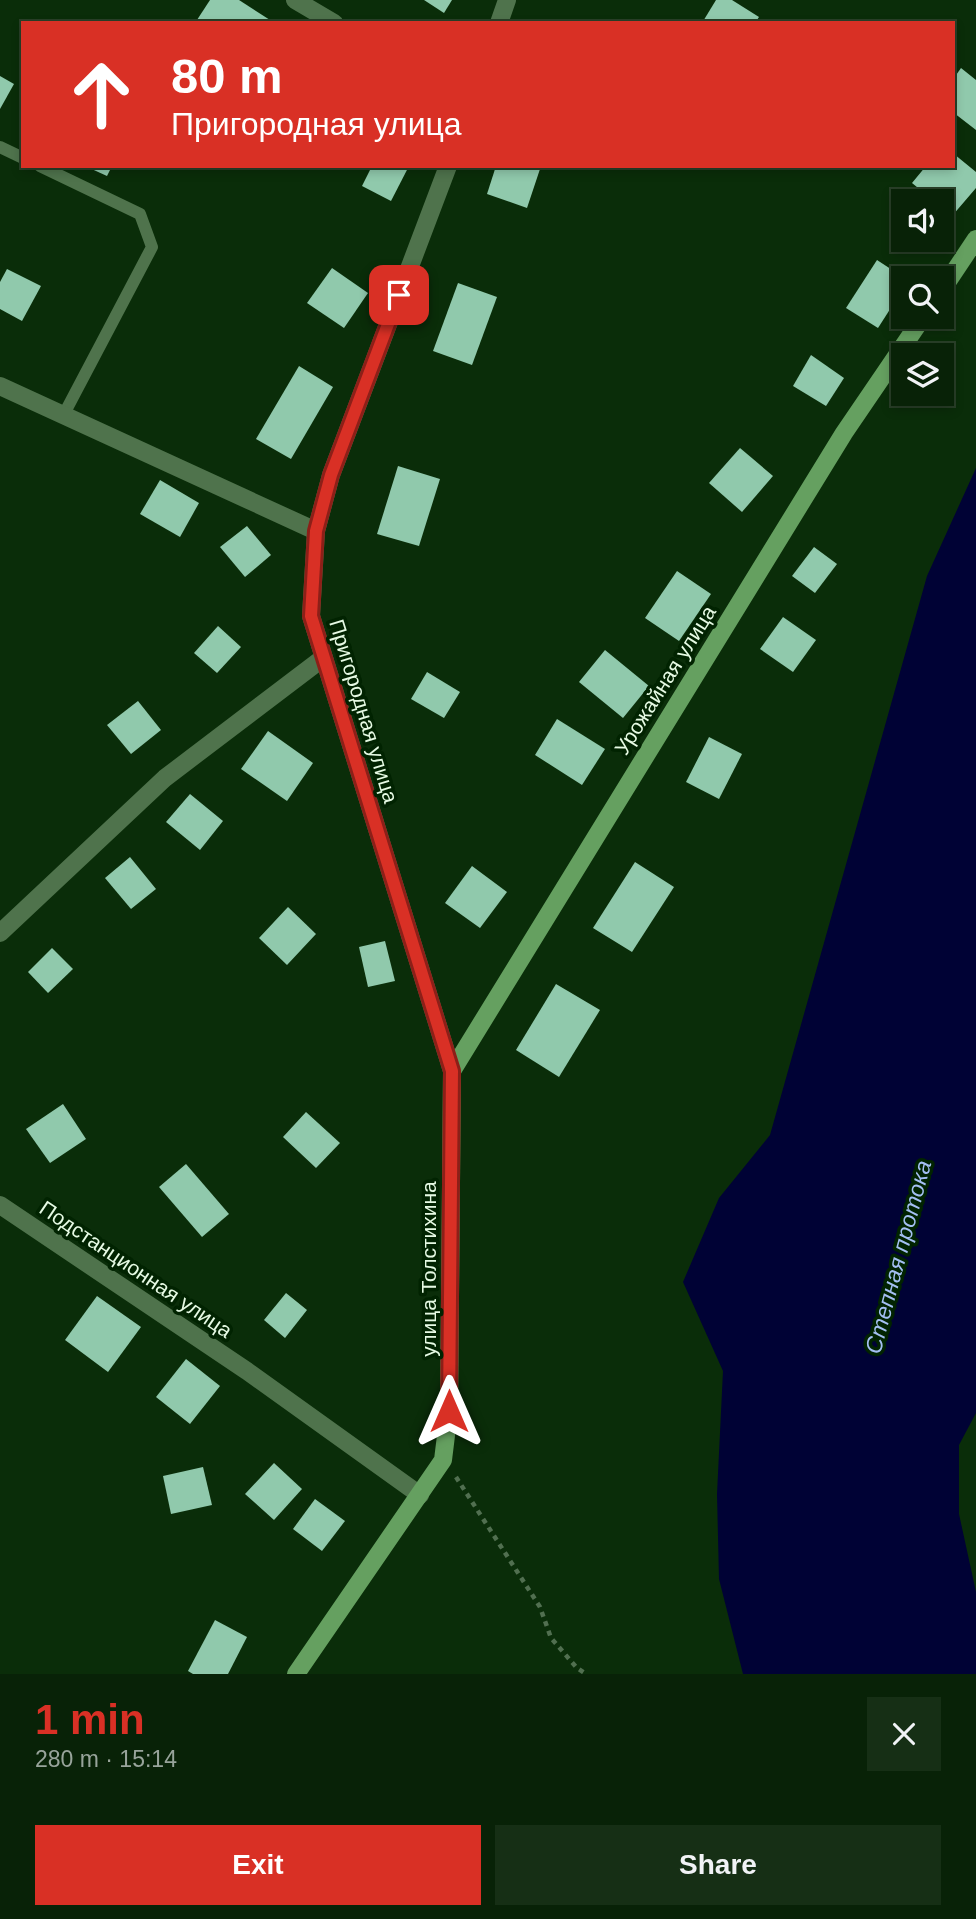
<!DOCTYPE html>
<meta charset="utf-8">
<style>
:root{--surface:#082207;--page:#162f15;--text:#f1f3f6;--muted:#98a49b;--line:#293f28;--accent:#d93025}
body{margin:0;font-family:Helvetica,sans-serif;background:var(--page);color:var(--text);height:100vh;display:flex;flex-direction:column;font-size:26px;white-space:nowrap}
*{box-sizing:border-box;margin:0}
p{font-size:23px;color:var(--muted)}
.icon{flex:none;width:38px;height:38px;fill:none;stroke:currentColor;stroke-width:2;stroke-linecap:round;stroke-linejoin:round}
.map{position:relative;height:1674px;overflow:hidden}
.panel{display:flex;flex-direction:column;background:var(--surface);flex:1}
.panel>*{flex:none}
.banner{position:absolute;left:21px;top:21px;width:934px;height:147px;border-radius:0px;box-shadow:0 4px 10px #0003,0 0 0 2px var(--line);background:#d93025;color:#fff;overflow:hidden}
.controls{position:absolute;left:891px;top:189px;display:grid;gap:14px}
.controls a{display:grid;place-items:center;width:63px;height:63px;border-radius:0px;background:var(--surface);box-shadow:0 4px 10px #0003,0 0 0 2px var(--line);font-size:35px}
.pin{position:absolute;display:grid;place-items:center;width:60px;height:60px;color:#fff;margin:-30px;border-radius:14px;box-shadow:0 4px 10px #0006}
.me{position:absolute;width:77px;margin:-38px;rotate:0deg;stroke-linejoin:round;filter:drop-shadow(0 0 5px #0008)}
.turn{display:flex;align-items:center;gap:24px;height:147px;padding:0 35px;font-size:32px}
.turn .icon{width:91px;height:91px;stroke-width:2.5}
.turn b{display:block;font-size:49px;line-height:60px}
.round{display:grid;place-items:center;flex:none;width:74px;height:74px;border-radius:0px;background:var(--page)}
.headline{display:flex;align-items:center;justify-content:space-between;height:119px;padding:0 35px}
h1{font-size:42px;font-weight:800;line-height:52px;color:var(--accent)}
.action{display:flex;gap:14px;margin-top:auto;padding:14px 35px}
.action a{flex:1;height:80px;border-radius:0px;background:var(--accent);color:#fff;font-size:28px;font-weight:800;line-height:80px;text-align:center}
.action a+a{background:var(--page);color:var(--text)}
.map>svg:first-child{display:block}
.water{fill:#000235}
.building{fill:#90c9ac}
.lines{fill:none;stroke-linecap:round;stroke-linejoin:round}
.path{stroke:#516f50;stroke-width:4.5;stroke-dasharray:5 5;stroke-linecap:butt}
.lane{stroke:#4f734c;stroke-width:12}
.street{stroke:#4f734c;stroke-width:18}
.secondary{stroke:#65a060;stroke-width:18}
.route-casing{stroke:#8d1f18;stroke-width:18}
.route{stroke:#d93025;stroke-width:12}
.labels{text-anchor:middle;dominant-baseline:central;stroke-width:7;stroke-linejoin:round;paint-order:stroke}
.street-label{font-size:21px;fill:#e6fae4;stroke:#012301}
.water-label{font-size:23px;font-style:italic;fill:#a4bff2;stroke:#012301}
</style>
<div class="map">
<svg width="976" height="1674" viewBox="0 0 976 1674">
<rect width="100%" height="100%" fill="#0a2d09"/>
<path class="water" d="M 976,468 L 976,1413 L 959,1445 L 959,1514 L 976,1592 L 976,1674 L 743,1674 L 719,1579 L 717,1494 L 723,1371 L 683,1282 L 719,1198 L 770,1135 L 927,576 Z"/>
<g class="building">
<path d="M 210,0 L 239,0 L 270,20 L 268,23 L 195,23 Z"/>
<path d="M 424,0 L 452,0 L 444,13 Z"/>
<path d="M 716,0 L 732,0 L 759,17 L 755,23 L 702,23 Z"/>
<path d="M 961,68 L 976,80 L 976,130 L 954,113 L 954,78 Z"/>
<path d="M 0,76 L 14,84 L 0,109 Z"/>
<path d="M 954,154 L 976,172 L 976,188 L 952,216 L 942,207 L 942,201 L 934,201 L 912,183 L 926,166 L 954,166 Z"/>
<path d="M 85,166 L 112,166 L 107,176 Z"/>
<path d="M 372,166 L 409,166 L 391,201 L 362,186 Z"/>
<path d="M 496,166 L 541,166 L 527,208 L 487,194 Z"/>
<path d="M 877,260 L 903,277 L 903,289 L 878,328 L 846,308 Z"/>
<path d="M 332,268 L 368,293 L 344,328 L 307,303 Z"/>
<path d="M 7,269 L 41,286 L 22,321 L 0,309 L 0,282 Z"/>
<path d="M 458,283 L 497,297 L 472,365 L 433,351 Z"/>
<path d="M 811,355 L 844,378 L 826,406 L 793,386 Z"/>
<path d="M 299,366 L 333,387 L 291,459 L 256,439 Z"/>
<path d="M 740,448 L 773,476 L 742,512 L 709,483 Z"/>
<path d="M 398,466 L 440,479 L 419,546 L 377,534 Z"/>
<path d="M 160,480 L 199,503 L 180,537 L 140,514 Z"/>
<path d="M 247,526 L 271,555 L 245,577 L 220,547 Z"/>
<path d="M 814,547 L 837,564 L 815,593 L 792,576 Z"/>
<path d="M 677,571 L 711,594 L 679,641 L 645,618 Z"/>
<path d="M 783,617 L 816,640 L 793,672 L 760,649 Z"/>
<path d="M 218,626 L 241,647 L 217,673 L 194,653 Z"/>
<path d="M 605,650 L 649,686 L 623,718 L 579,682 Z"/>
<path d="M 427,672 L 460,692 L 444,718 L 411,699 Z"/>
<path d="M 138,701 L 161,730 L 131,754 L 107,725 Z"/>
<path d="M 557,719 L 605,749 L 582,785 L 535,755 Z"/>
<path d="M 268,731 L 313,763 L 287,801 L 241,769 Z"/>
<path d="M 709,737 L 742,754 L 719,799 L 686,782 Z"/>
<path d="M 190,794 L 223,821 L 200,850 L 166,822 Z"/>
<path d="M 130,857 L 156,889 L 131,909 L 105,878 Z"/>
<path d="M 635,862 L 674,887 L 632,952 L 593,928 Z"/>
<path d="M 472,866 L 507,892 L 480,928 L 445,903 Z"/>
<path d="M 288,907 L 316,934 L 287,965 L 259,938 Z"/>
<path d="M 385,941 L 395,981 L 368,987 L 359,947 Z"/>
<path d="M 52,948 L 73,969 L 48,993 L 28,972 Z"/>
<path d="M 556,984 L 600,1010 L 559,1077 L 516,1050 Z"/>
<path d="M 63,1104 L 86,1139 L 50,1163 L 26,1129 Z"/>
<path d="M 306,1112 L 340,1143 L 316,1168 L 283,1137 Z"/>
<path d="M 186,1164 L 229,1214 L 202,1237 L 159,1187 Z"/>
<path d="M 286,1293 L 307,1310 L 285,1338 L 264,1320 Z"/>
<path d="M 97,1296 L 141,1327 L 108,1372 L 65,1340 Z"/>
<path d="M 186,1359 L 220,1386 L 190,1424 L 156,1397 Z"/>
<path d="M 274,1463 L 302,1489 L 274,1520 L 245,1494 Z"/>
<path d="M 203,1467 L 212,1505 L 171,1514 L 163,1476 Z"/>
<path d="M 315,1499 L 345,1521 L 322,1551 L 293,1529 Z"/>
<path d="M 215,1620 L 247,1637 L 228,1674 L 193,1674 L 188,1671 Z"/>
</g>
<g class="lines">
<path class="path" d="M 456,1477 L 540,1607 L 551,1638 L 577,1668 L 586,1674"/>
<g class="lane">
<path d="M 0,147 L 23,158"/>
<path d="M 40,166 L 140,214 L 152,247 L 63,416"/>
</g>
<g class="street">
<path d="M 295,0 L 334,23"/>
<path d="M 499,23 L 507,0"/>
<path d="M 448,166 L 331,475 L 316,531 L 311,616 L 452,1071"/>
<path d="M 0,386 L 316,531"/>
<path d="M 0,933 L 165,778 L 323,658"/>
<path d="M 0,1205 L 247,1371 L 420,1495"/>
</g>
<g class="secondary">
<path d="M 942,290 L 976,239"/>
<path d="M 296,1674 L 443,1460 L 449,1411 L 452,1071 L 844,433 L 923,317"/>
</g>
</g>
<g class="lines">
<defs>
<path id="route" d="M 399,295 L 331,475 L 316,531 L 311,616 L 452,1071 L 449,1411"/>
</defs>
<use href="#route" class="route-casing"/>
<use href="#route" class="route"/>
</g>
<g class="labels">
<g class="street-label">
<text transform="translate(665 680) rotate(-58)">Урожайная улица</text>
<text transform="translate(364 711) rotate(73)">Пригородная улица</text>
<text transform="translate(136 1269) rotate(34)">Подстанционная улица</text>
<text transform="translate(428 1269) rotate(-90)">улица Толстихина</text>
</g>
<g class="water-label">
<text transform="translate(898 1257) rotate(-75)">Степная протока</text>
</g>
</g>
</svg>
<div class="controls">
<a><svg class="icon" aria-label="sound" viewBox="0 0 24 24"><path d="M4 9h4l5-4v14l-5-4H4zM17 9q2 3 0 6"/></svg></a>
<a><svg class="icon" aria-label="search" viewBox="0 0 24 24"><circle cx="10" cy="10" r="6"/><path d="M15 15l6 6"/></svg></a>
<a><svg class="icon" aria-label="layers" viewBox="0 0 24 24"><path d="M12 4l9 5-9 5-9-5zM3 14l9 5 9-5"/></svg></a>
</div>
<div class="pin" style="left:399px;top:295px;background:#d93025"><svg class="icon" aria-label="arrive" viewBox="0 0 24 24"><path d="M6 21V4h12l-3 4 3 4H6"/></svg></div>
<svg class="me" style="left:449px;top:1411px" viewBox="-20 -20 40 40"><path d="M0-17L14 15 0 8-14 15z" fill="#d93025" stroke="#fff" stroke-width="4"/></svg>
<div class="banner">
<div class="turn"><svg class="icon" aria-label="ahead" viewBox="0 0 24 24"><path d="M12 20V5M6 11l6-6 6 6"/></svg><div><b>80 m</b>Пригородная улица</div></div>
</div>
</div>
<section class="panel">
<div class="headline"><div><h1>1 min</h1><p>280 m · 15:14</p></div><a class="round"><svg class="icon" aria-label="close" viewBox="0 0 24 24"><path d="M6 6l12 12M18 6L6 18"/></svg></a></div>
<div class="action"><a>Exit</a><a>Share</a></div>
</section>
